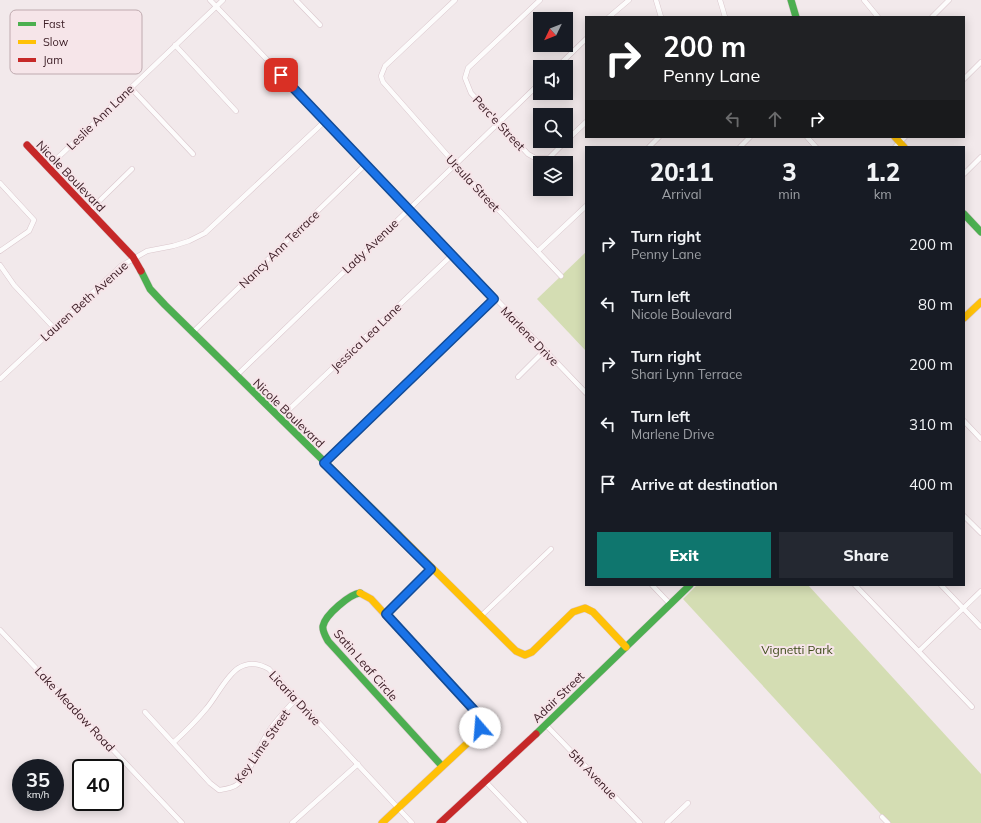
<!DOCTYPE html>
<style>
:root{--surface:#171b24;--page:#242831;--text:#f1f3f6;--muted:#9ea1a6;--accent:#0f766e}
body{margin:0;font-family:Mulish,sans-serif;background:var(--page);color:var(--text);height:100vh;display:flex;flex-direction:column;font-size:15px;white-space:nowrap}
*{box-sizing:border-box;margin:0}
p{font-size:13px;color:var(--muted)}
.icon{flex:none;width:22px;height:22px;fill:none;stroke:currentColor;stroke-width:2;stroke-linecap:round;stroke-linejoin:round}
.map{position:relative;flex:1;overflow:hidden}
.side{position:absolute;left:585px;top:146px;width:380px;height:440px;display:flex;flex-direction:column;background:var(--surface);border-radius:0px;box-shadow:0 2px 10px #0003}
.side>*{flex:none}
.banner{position:absolute;left:585px;top:16px;width:380px;height:122px;border-radius:0px;box-shadow:0 2px 10px #0003;background:#202124;color:#fff;overflow:hidden}
.needle{width:26px;rotate:227deg}
.buttons{position:absolute;left:533px;top:12px;display:grid;gap:8px}
.buttons a{display:grid;place-items:center;width:40px;height:40px;border-radius:0px;background:var(--surface);box-shadow:0 2px 10px #0003;font-size:20px}
.speed{position:absolute;left:12px;top:759px;display:flex;gap:8px;font-size:20px;font-weight:700;text-align:center}
.speed>*{display:grid;place-content:center;width:52px;height:52px;border-radius:50%;background:var(--surface);box-shadow:0 2px 10px #0003;line-height:1}
.speed small{font-size:10px;font-weight:400}
.speed .limit{border:2px solid #111;border-radius:6px;background:#fff;color:#111}
.pin{position:absolute;display:grid;place-items:center;width:34px;height:34px;color:#fff;margin:-17px;border-radius:8px;box-shadow:0 2px 6px #0006}
.me{position:absolute;width:44px;margin:-22px;rotate:342deg;stroke-linejoin:round;filter:drop-shadow(0 0 3px #0008)}
.turn{display:flex;align-items:center;gap:14px;height:84px;padding:0 12px;font-size:18px}
.turn .icon{width:52px;height:52px;stroke-width:2.5}
.turn b{display:block;font-size:28px;line-height:34px}
.lanes{display:flex;align-items:center;height:38px;padding:0 12px;background:#0003;justify-content:center;gap:20px;direction:ltr}
.lanes .off{opacity:.35}
.eta{display:flex;justify-content:space-evenly;align-items:center;height:68px;text-align:center}
.eta b{font-size:24px;font-weight:800;line-height:28px}
.button{display:flex;gap:8px;margin-top:auto;padding:8px 12px}
.button a{flex:1;height:46px;border-radius:0px;background:var(--accent);color:#fff;font-size:16px;font-weight:800;line-height:46px;text-align:center}
.button a+a{background:var(--page);color:var(--text)}
ul{padding:0;list-style:none}
li{display:flex;align-items:center;gap:12px;height:60px;padding:0 12px}
li div{flex:1}
li b{display:block;font-size:15px}
li em{font-style:normal}
.map>svg:first-child{display:block}
.green{fill:#d4ddb3}
.lines{fill:none;stroke-linecap:round;stroke-linejoin:round}
.street-casing{stroke:#dac6cc;stroke-width:5.5}
.fast-casing{stroke:#dac6cc;stroke-width:8}
.slow-casing{stroke:#dac6cc;stroke-width:8}
.jam-casing{stroke:#dac6cc;stroke-width:8}
.street{stroke:#fdfcfc;stroke-width:4.5}
.fast{stroke:#4caf50;stroke-width:7}
.slow{stroke:#ffc107;stroke-width:7}
.jam{stroke:#c62828;stroke-width:7}
.route-casing{stroke:#114b97;stroke-width:10}
.route{stroke:#1a73e8;stroke-width:7}
.labels{text-anchor:middle;dominant-baseline:central;stroke-width:4;stroke-linejoin:round;paint-order:stroke}
.street-label{font-size:12px;fill:#3e2028;stroke:#f6e5e9}
.park-label{font-size:12px;fill:#3d4a18;stroke:#f6e5e9}
.key{fill:#f6e5e9;stroke:#bfaaaf;stroke-width:1}
.key-label{font-size:11px;fill:#3e2028}
</style>
<div class="map">
<svg width="981" height="823" viewBox="0 0 981 823">
<rect width="100%" height="100%" fill="#f2e9eb"/>
<g class="green">
<path d="M 586,252 L 586,351 L 537,299 Z"/>
<path d="M 697,585 L 808,585 L 981,774 L 981,823 L 889,823 L 683,599 Z"/>
</g>
<g class="lines">
<defs>
<g id="street">
<path d="M 210,0 L 586,393"/>
<path d="M 296,0 L 320,25"/>
<path d="M 455,0 L 385,66 L 381,76 L 383,82 L 456,165 L 561,276"/>
<path d="M 540,0 L 468,68 L 465,78 L 471,93 L 528,154 L 535,158 L 549,158 L 566,141"/>
<path d="M 656,0 L 661,17"/>
<path d="M 720,0 L 725,17"/>
<path d="M 864,0 L 878,17"/>
<path d="M 609,17 L 629,0"/>
<path d="M 932,17 L 949,0"/>
<path d="M 175,45 L 236,111"/>
<path d="M 557,67 L 586,39"/>
<path d="M 964,79 L 981,62"/>
<path d="M 131,88 L 193,154"/>
<path d="M 807,137 L 816,147"/>
<path d="M 566,141 L 586,122"/>
<path d="M 649,147 L 659,137"/>
<path d="M 740,147 L 750,137"/>
<path d="M 895,147 L 905,137"/>
<path d="M 48,167 L 223,0"/>
<path d="M 964,174 L 981,157"/>
<path d="M 0,183 L 34,220 L 29,231 L 0,251"/>
<path d="M 89,211 L 132,169"/>
<path d="M 538,251 L 586,206"/>
<path d="M 0,265 L 14,285 L 54,328"/>
<path d="M 192,333 L 366,164"/>
<path d="M 236,376 L 540,83"/>
<path d="M 518,377 L 544,351"/>
<path d="M 0,379 L 121,266 L 147,251 L 173,246 L 189,241 L 205,233 L 325,121"/>
<path d="M 279,419 L 452,255"/>
<path d="M 964,421 L 981,439"/>
<path d="M 324,463 L 494,299"/>
<path d="M 964,516 L 981,533"/>
<path d="M 652,585 L 670,604"/>
<path d="M 855,585 L 972,707"/>
<path d="M 941,585 L 981,627"/>
<path d="M 386,614 L 431,569"/>
<path d="M 480,617 L 551,549"/>
<path d="M 0,630 L 182,823"/>
<path d="M 919,651 L 981,591"/>
<path d="M 145,712 L 210,783 L 219,790 C 226,789 234,788 239,783 C 252,770 257,750 267,734 C 275,721 286,710 296,699"/>
<path d="M 546,725 L 640,823"/>
<path d="M 174,742 C 185,732 196,721 206,709 C 224,688 235,650 269,669 L 412,823"/>
<path d="M 485,781 L 525,823"/>
<path d="M 882,817 L 888,823"/>
<path d="M 292,823 L 358,764"/>
<path d="M 667,823 L 688,803"/>
</g>
<g id="fast">
<path d="M 791,0 L 796,17"/>
<path d="M 964,214 L 981,232"/>
<path d="M 141,271 L 150,289 L 165,305 L 399,535"/>
<path d="M 360,593 C 350,594 325,615 323,626 C 322,631 326,637 328,641 L 442,766"/>
<path d="M 536,734 L 690,585"/>
</g>
<g id="slow">
<path d="M 895,137 L 904,147"/>
<path d="M 964,318 L 981,302"/>
<path d="M 399,535 L 516,651 L 525,655 L 532,652 L 573,612 L 585,608 L 593,612 L 626,647"/>
<path d="M 360,593 L 371,599 L 481,719 L 480,728 L 475,736 L 382,823"/>
</g>
<g id="jam">
<path d="M 27,145 L 133,257 L 141,271"/>
<path d="M 440,823 L 536,734"/>
</g>
</defs>
<use href="#street" class="street-casing"/>
<use href="#fast" class="fast-casing"/>
<use href="#slow" class="slow-casing"/>
<use href="#jam" class="jam-casing"/>
<use href="#street" class="street"/>
<use href="#fast" class="fast"/>
<use href="#slow" class="slow"/>
<use href="#jam" class="jam"/>
</g>
<g class="lines">
<defs>
<path id="route" d="M 281,75 L 494,299 L 324,463 L 431,569 L 386,614 L 475,711 L 481,719 L 480,728"/>
</defs>
<use href="#route" class="route-casing"/>
<use href="#route" class="route"/>
</g>
<g class="labels">
<g class="street-label">
<text transform="translate(100 117) rotate(-44)">Leslie Ann Lane</text>
<text transform="translate(499 123) rotate(47)">Perc'e Street</text>
<text transform="translate(71 176) rotate(46)">Nicole Boulevard</text>
<text transform="translate(473 183) rotate(47)">Ursula Street</text>
<text transform="translate(370 246) rotate(-44)">Lady Avenue</text>
<text transform="translate(279 249) rotate(-44)">Nancy Ann Terrace</text>
<text transform="translate(84 301) rotate(-42)">Lauren Beth Avenue</text>
<text transform="translate(530 336) rotate(46)">Marlene Drive</text>
<text transform="translate(366 337) rotate(-44)">Jessica Lea Lane</text>
<text transform="translate(289 413) rotate(44)">Nicole Boulevard</text>
<text transform="translate(366 665) rotate(49)">Satin Leaf Circle</text>
<text transform="translate(558 697) rotate(-44)">Adair Street</text>
<text transform="translate(295 698) rotate(47)">Licaria Drive</text>
<text transform="translate(75 709) rotate(47)">Lake Meadow Road</text>
<text transform="translate(262 746) rotate(-55)">Key Lime Street</text>
<text transform="translate(593 774) rotate(46)">5th Avenue</text>
</g>
<g class="park-label">
<text x="797" y="649">Vignetti Park</text>
</g>
</g>
<rect x="10" y="10" width="132" height="64" rx="6" class="key"/>
<rect x="18" y="22" width="18" height="4" fill="#4caf50"/>
<rect x="18" y="40" width="18" height="4" fill="#ffc107"/>
<rect x="18" y="58" width="18" height="4" fill="#c62828"/>
<g class="key-label">
<text x="43" y="28">Fast</text>
<text x="43" y="46">Slow</text>
<text x="43" y="64">Jam</text>
</g>
</svg>
<div class="buttons">
<a><svg class="needle" viewBox="-14 -14 28 28"><path d="M0-13l5 13h-10z" fill="#e53935"/><path d="M0 13l5-13h-10z" fill="#9ea1a6"/></svg></a>
<a><svg class="icon" aria-label="sound" viewBox="0 0 24 24"><path d="M4 9h4l5-4v14l-5-4H4zM17 9q2 3 0 6"/></svg></a>
<a><svg class="icon" aria-label="search" viewBox="0 0 24 24"><circle cx="10" cy="10" r="6"/><path d="M15 15l6 6"/></svg></a>
<a><svg class="icon" aria-label="layers" viewBox="0 0 24 24"><path d="M12 4l9 5-9 5-9-5zM3 14l9 5 9-5"/></svg></a>
</div>
<div class="speed"><div>35<small>km/h</small></div><div class="limit">40</div></div>
<div class="pin" style="left:281px;top:75px;background:#d93025"><svg class="icon" aria-label="arrive" viewBox="0 0 24 24"><path d="M6 21V4h12l-3 4 3 4H6"/></svg></div>
<svg class="me" style="left:480px;top:728px" viewBox="-20 -20 40 40"><circle r="19" fill="#fff"/><path d="M0-13L10 11 0 6-10 11z" fill="#1a73e8"/></svg>
<div class="banner">
<div class="turn"><svg class="icon" aria-label="right" viewBox="0 0 24 24"><path d="M7 20v-9h11M14 6l5 5-5 5"/></svg><div><b>200 m</b>Penny Lane</div></div>
<div class="lanes"><svg class="icon off" aria-label="left" viewBox="0 0 24 24"><path d="M17 20v-9H6M10 6l-5 5 5 5"/></svg><svg class="icon off" aria-label="ahead" viewBox="0 0 24 24"><path d="M12 20V5M6 11l6-6 6 6"/></svg><svg class="icon" aria-label="right" viewBox="0 0 24 24"><path d="M7 20v-9h11M14 6l5 5-5 5"/></svg></div>
</div>
<section class="side">
<div class="eta">
<div><b>20:11</b><p>Arrival</p></div>
<div><b>3</b><p>min</p></div>
<div><b>1.2</b><p>km</p></div>
</div>
<ul>
<li><svg class="icon" aria-label="right" viewBox="0 0 24 24"><path d="M7 20v-9h11M14 6l5 5-5 5"/></svg><div><b>Turn right</b><p>Penny Lane</p></div><em>200 m</em></li>
<li><svg class="icon" aria-label="left" viewBox="0 0 24 24"><path d="M17 20v-9H6M10 6l-5 5 5 5"/></svg><div><b>Turn left</b><p>Nicole Boulevard</p></div><em>80 m</em></li>
<li><svg class="icon" aria-label="right" viewBox="0 0 24 24"><path d="M7 20v-9h11M14 6l5 5-5 5"/></svg><div><b>Turn right</b><p>Shari Lynn Terrace</p></div><em>200 m</em></li>
<li><svg class="icon" aria-label="left" viewBox="0 0 24 24"><path d="M17 20v-9H6M10 6l-5 5 5 5"/></svg><div><b>Turn left</b><p>Marlene Drive</p></div><em>310 m</em></li>
<li><svg class="icon" aria-label="arrive" viewBox="0 0 24 24"><path d="M6 21V4h12l-3 4 3 4H6"/></svg><div><b>Arrive at destination</b></div><em>400 m</em></li>
</ul>
<div class="button"><a>Exit</a><a>Share</a></div>
</section>
</div>
